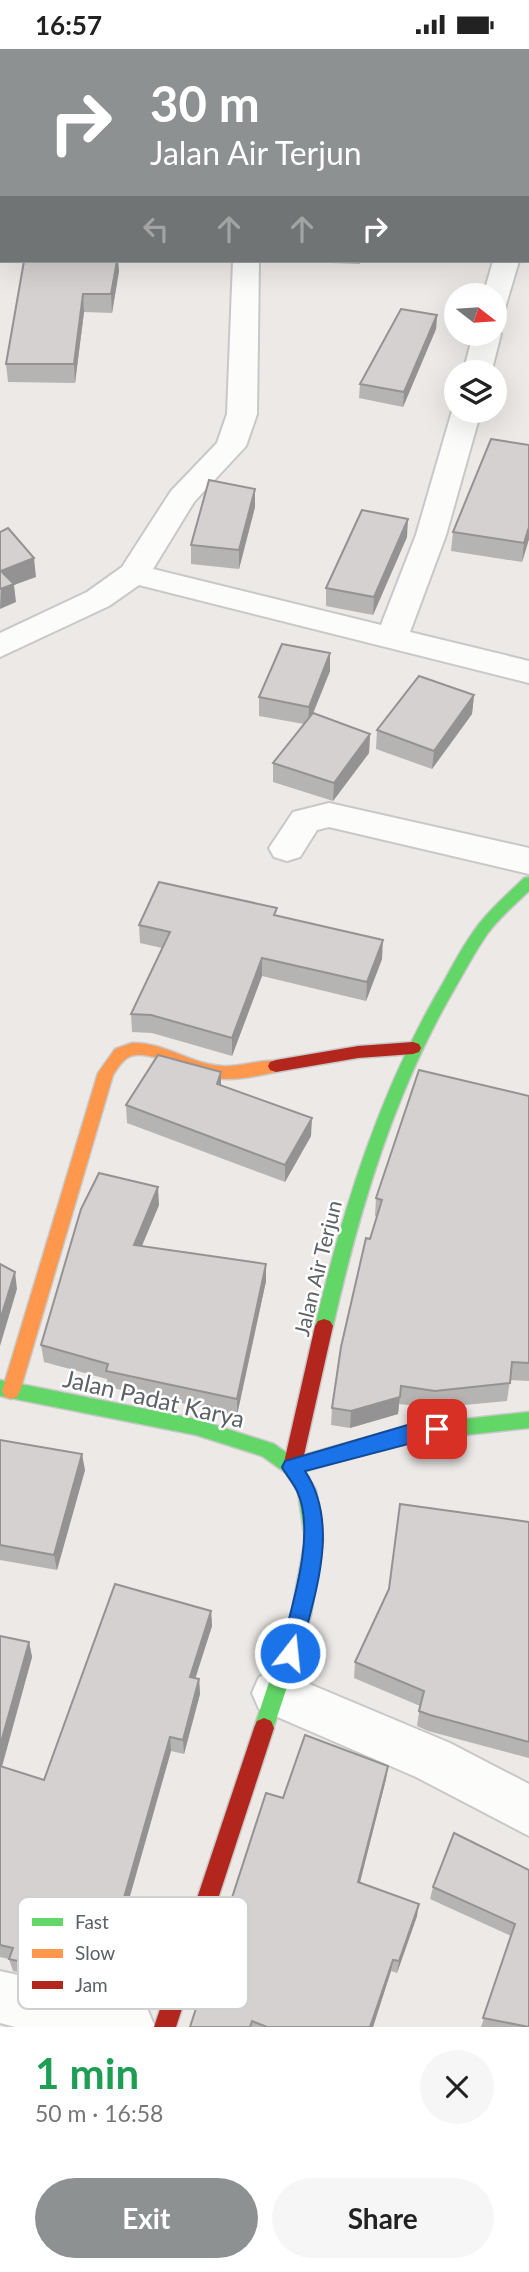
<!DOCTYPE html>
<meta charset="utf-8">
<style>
:root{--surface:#fff;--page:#f6f6f6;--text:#222;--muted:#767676;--accent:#8e9192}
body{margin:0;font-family:Lato,sans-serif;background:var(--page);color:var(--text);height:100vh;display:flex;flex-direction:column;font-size:26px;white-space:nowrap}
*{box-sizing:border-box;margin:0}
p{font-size:23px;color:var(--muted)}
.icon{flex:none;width:38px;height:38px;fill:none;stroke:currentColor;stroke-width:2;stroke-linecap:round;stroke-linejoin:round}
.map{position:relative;height:1978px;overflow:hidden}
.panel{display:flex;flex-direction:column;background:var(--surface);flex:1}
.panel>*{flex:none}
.guide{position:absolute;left:0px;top:0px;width:530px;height:214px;box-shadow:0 7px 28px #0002;background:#8e9192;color:#fff;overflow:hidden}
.needle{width:46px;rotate:107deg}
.tools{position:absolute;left:444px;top:234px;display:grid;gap:14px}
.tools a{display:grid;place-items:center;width:63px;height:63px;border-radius:50%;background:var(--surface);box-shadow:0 7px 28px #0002;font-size:35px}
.pin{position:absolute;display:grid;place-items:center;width:60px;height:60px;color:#fff;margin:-30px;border-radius:14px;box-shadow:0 4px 10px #0006}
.me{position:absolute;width:77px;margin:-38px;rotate:16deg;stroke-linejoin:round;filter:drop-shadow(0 0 5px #0008)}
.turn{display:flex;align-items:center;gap:24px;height:147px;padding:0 35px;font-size:32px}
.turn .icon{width:91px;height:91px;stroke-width:2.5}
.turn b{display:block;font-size:49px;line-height:60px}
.lanes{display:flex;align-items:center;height:66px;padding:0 35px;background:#0003;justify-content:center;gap:35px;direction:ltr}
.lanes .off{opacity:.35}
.round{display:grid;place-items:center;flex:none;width:74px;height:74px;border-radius:37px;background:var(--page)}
.headline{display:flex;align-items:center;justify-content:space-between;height:119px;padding:0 35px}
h1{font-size:42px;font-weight:700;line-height:52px;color:#1e9e55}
.primary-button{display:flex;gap:14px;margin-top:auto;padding:14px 35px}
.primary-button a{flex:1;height:80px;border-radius:42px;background:var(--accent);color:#fff;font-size:28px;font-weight:700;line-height:80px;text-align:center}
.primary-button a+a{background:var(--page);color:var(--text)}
.status{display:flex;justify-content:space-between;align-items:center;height:49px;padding:0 35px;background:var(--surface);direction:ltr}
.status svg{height:19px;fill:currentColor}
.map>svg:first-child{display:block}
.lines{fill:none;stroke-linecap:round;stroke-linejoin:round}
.street-casing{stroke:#c7c8c7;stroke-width:4}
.fast-casing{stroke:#c7c8c7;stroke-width:3}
.slow-casing{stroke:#c7c8c7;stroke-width:3}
.jam-casing{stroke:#c7c8c7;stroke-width:3}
.street{fill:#fcfcfb;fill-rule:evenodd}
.fast{fill:#63d668;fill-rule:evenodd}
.slow{fill:#ff974d;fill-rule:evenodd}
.jam{fill:#b3261e;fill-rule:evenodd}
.wall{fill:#b6b4b3}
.shaded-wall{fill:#949292}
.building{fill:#d4d1d0;stroke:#949292;stroke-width:2}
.route{fill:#1a73e8;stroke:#114b97;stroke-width:2}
.labels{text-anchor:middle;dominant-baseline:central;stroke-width:5;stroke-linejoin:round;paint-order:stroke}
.street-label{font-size:21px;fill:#5c6265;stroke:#fff}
.near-street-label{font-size:24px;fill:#5c6265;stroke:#fff}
.key{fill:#fff;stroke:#ced0d1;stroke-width:2}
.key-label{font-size:19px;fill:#5c6265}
</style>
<div class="status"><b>16:57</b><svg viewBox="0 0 49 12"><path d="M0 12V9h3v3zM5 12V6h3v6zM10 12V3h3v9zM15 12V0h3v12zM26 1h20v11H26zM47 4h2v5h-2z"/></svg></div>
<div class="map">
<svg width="529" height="1978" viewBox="0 0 529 1978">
<rect width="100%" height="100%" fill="#ece9e6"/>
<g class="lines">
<defs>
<g id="street">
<path d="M 529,115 L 529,132 L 528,133 L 528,115 Z"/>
<path d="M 233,212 L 259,212 L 257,365 L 246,397 L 194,453 L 153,520 L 381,576 L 416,486 L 452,362 L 457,356 L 457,362 L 481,362 L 446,486 L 410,583 L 529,612 L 529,634 L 139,536 L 109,557 L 0,608 L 0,584 L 87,543 L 122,518 L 171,442 L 217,394 L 227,365 Z"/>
<path d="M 493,212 L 519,212 L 505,259 L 495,261 L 495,247 L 483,247 Z"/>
<path d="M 495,279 L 501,285 L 491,324 L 463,324 L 473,285 L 495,285 Z"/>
<path d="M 329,754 L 529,799 L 529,825 L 329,778 L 317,781 L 300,808 L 287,812 L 274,808 L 269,799 L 293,763 Z"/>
<path d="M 276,1621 L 450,1694 L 529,1735 L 529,1787 L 416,1728 L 259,1660 L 252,1644 L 259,1628 Z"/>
<path d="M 0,1922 L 128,1951 L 147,1959 L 155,1978 L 15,1978 L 0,1974 Z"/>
</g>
<g id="fast">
<path d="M 529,828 L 529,842 C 515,855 500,868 488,884 C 476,901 466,920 455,939 C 394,1044 360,1159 333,1277 L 330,1282 L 324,1284 L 318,1282 L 315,1277 C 344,1157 380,1041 443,934 C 454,914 465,893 479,875 C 492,858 509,844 524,829 Z"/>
<path d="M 0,1331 L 196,1370 L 274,1395 L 298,1412 L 316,1441 L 323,1491 L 311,1566 L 271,1686 L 264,1689 L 257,1686 L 254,1679 L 291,1566 L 305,1491 L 298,1443 L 286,1424 L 262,1407 L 196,1386 L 0,1347 Z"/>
<path d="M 529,1363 L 529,1379 L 429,1390 L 423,1388 L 420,1382 L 423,1376 L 429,1374 Z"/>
</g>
<path id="slow" d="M 132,994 C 164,993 190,1015 222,1017 C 240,1019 266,1008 282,1013 L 284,1017 L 282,1021 L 276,1023 C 256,1027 236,1032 216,1029 C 195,1026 145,996 127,1009 C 121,1013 117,1020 113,1026 L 20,1342 L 17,1348 L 11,1350 L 5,1348 L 2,1342 L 98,1024 L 115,1000 Z"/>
<g id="jam">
<path d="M 413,993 L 419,995 L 421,999 L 419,1003 L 413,1005 L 358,1009 L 276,1023 L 270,1021 L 268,1017 L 270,1013 L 276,1011 L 358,997 Z"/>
<path d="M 324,1270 L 330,1272 L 333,1277 L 304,1406 L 411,1376 L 429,1374 L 435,1376 L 438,1382 L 435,1388 L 411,1392 L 292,1426 L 286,1424 L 283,1418 L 315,1277 L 318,1272 Z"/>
<path d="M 264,1669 L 271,1672 L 274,1679 L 176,1978 L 154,1978 L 254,1679 L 257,1672 Z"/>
</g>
</defs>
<use href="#street" class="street-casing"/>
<use href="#fast" class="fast-casing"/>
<use href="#slow" class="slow-casing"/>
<use href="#jam" class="jam-casing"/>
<use href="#street" class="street"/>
<use href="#fast" class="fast"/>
<use href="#slow" class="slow"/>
<use href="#jam" class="jam"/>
</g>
<g class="wall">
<path d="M 24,212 L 118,212 L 119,222 L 112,264 L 84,263 L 75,334 L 8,333 L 6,315 Z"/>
<path d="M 272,212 L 360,212 L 360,215 Z"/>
<path d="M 437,266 L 436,280 L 403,358 L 359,349 L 360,335 Z"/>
<path d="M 529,396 L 529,490 L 522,513 L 451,502 L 453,483 Z"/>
<path d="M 255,458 L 239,520 L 191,515 L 191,496 Z"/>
<path d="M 407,488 L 373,566 L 326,557 L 326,539 Z"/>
<path d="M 330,604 L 330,622 L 313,665 L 370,685 L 369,704 L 333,752 L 273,733 L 273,714 L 304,675 L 259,667 L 259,648 Z"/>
<path d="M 474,646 L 472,665 L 432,720 L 376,700 L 377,681 Z"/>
<path d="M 277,866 L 382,910 L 366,952 L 262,927 L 232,1007 L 152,984 L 132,983 L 131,965 L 162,899 L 140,894 L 139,876 Z"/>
<path d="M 221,1037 L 311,1087 L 285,1133 L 127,1074 L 126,1056 Z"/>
<path d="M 529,1047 L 529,1332 L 510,1331 L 507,1352 L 433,1359 L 399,1355 L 398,1365 L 350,1379 L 331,1376 L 332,1359 L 370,1190 L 377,1168 L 375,1167 L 376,1149 Z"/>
<path d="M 159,1156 L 142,1197 L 266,1215 L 266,1232 L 237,1366 L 108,1338 L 107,1330 L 44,1313 L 41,1296 Z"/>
<path d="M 0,1391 L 85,1421 L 57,1521 L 0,1511 Z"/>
<path d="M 529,1473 L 529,1709 L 428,1682 L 417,1677 L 420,1657 L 354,1629 L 355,1613 Z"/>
<path d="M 211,1562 L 212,1577 L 195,1629 L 199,1630 L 200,1645 L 184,1705 L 171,1702 L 122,1874 L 146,1881 L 147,1893 L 131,1949 L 13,1922 L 9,1910 L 0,1908 L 0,1587 L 29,1593 L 32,1608 L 2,1718 L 44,1731 Z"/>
<path d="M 388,1717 L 386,1730 L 360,1833 L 417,1867 L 397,1924 L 391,1922 L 373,1978 L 190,1978 L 283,1749 Z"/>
<path d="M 529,1821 L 529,1978 L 481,1978 L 511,1887 L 430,1850 L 433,1838 Z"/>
</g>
<g class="shaded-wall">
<path d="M 117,212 L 118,212 L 119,222 L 112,264 L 111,245 Z"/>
<path d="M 83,245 L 84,263 L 75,334 L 74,315 Z"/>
<path d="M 437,266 L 436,280 L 403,358 L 404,343 Z"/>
<path d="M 255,440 L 255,458 L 239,520 L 239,501 Z"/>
<path d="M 408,470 L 407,488 L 373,566 L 374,548 Z"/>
<path d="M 529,478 L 529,490 L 522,513 L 524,494 Z"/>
<path d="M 34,509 L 36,528 L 14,536 L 16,553 L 0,560 L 1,522 Z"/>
<path d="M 330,604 L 330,622 L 308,676 L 309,658 Z"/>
<path d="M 474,646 L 472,665 L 432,720 L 434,702 Z"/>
<path d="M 370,685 L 369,704 L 333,752 L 334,734 Z"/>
<path d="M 383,891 L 382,910 L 366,952 L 367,933 Z"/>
<path d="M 262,909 L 262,927 L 232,1007 L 232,989 Z"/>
<path d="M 221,1023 L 221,1041 L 217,1035 Z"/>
<path d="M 312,1069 L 311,1087 L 285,1133 L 285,1116 Z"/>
<path d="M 158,1138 L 159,1156 L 135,1213 L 134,1196 Z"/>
<path d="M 266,1215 L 266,1232 L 237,1366 L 237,1350 Z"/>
<path d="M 15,1223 L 17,1240 L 0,1297 L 0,1271 Z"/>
<path d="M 401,1337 L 398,1365 L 350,1379 L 351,1362 Z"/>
<path d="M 82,1405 L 85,1421 L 57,1521 L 54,1506 Z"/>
<path d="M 211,1562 L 212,1577 L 191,1643 L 190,1628 Z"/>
<path d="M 29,1593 L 32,1608 L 0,1724 L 0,1697 Z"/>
<path d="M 199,1630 L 200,1645 L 184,1705 L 183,1691 Z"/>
<path d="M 170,1688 L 171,1702 L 119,1886 L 117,1873 Z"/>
<path d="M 388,1717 L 386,1730 L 357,1845 L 358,1833 Z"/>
<path d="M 419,1855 L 417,1867 L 397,1924 L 399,1912 Z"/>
<path d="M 146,1881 L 147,1893 L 131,1949 L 129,1937 Z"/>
<path d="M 393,1911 L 391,1922 L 373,1978 L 370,1978 Z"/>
</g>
<g class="building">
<path d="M 24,212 L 117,212 L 111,245 L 83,245 L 74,315 L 6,315 Z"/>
<path d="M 401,260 L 437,266 L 404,343 L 360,335 Z"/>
<path d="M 491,390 L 529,396 L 529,478 L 524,494 L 453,483 Z"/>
<path d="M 209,431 L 255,440 L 239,501 L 191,496 Z"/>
<path d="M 362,461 L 408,470 L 374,548 L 326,539 Z"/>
<path d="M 8,479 L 34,509 L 1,522 L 14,535 L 0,540 L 0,483 Z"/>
<path d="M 282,595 L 330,604 L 309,658 L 259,648 Z"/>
<path d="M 419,627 L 474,646 L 434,702 L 377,681 Z"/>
<path d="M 313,664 L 370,685 L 334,734 L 273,714 Z"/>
<path d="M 159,833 L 277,859 L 274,866 L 383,891 L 367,933 L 262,909 L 232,989 L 151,966 L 131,965 L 170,883 L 139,876 Z"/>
<path d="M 158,1006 L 221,1023 L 217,1035 L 312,1069 L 285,1116 L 126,1056 Z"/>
<path d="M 419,1021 L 529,1047 L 529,1314 L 512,1313 L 510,1334 L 435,1342 L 401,1337 L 400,1348 L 351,1362 L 332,1359 L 341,1298 L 366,1189 L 370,1190 L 382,1151 L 376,1149 Z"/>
<path d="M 99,1124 L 158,1138 L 134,1196 L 266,1215 L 237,1350 L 106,1322 L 108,1315 L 41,1296 L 81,1160 Z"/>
<path d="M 0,1215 L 15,1223 L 0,1271 Z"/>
<path d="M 0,1391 L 82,1405 L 54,1506 L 0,1496 Z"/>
<path d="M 400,1455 L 529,1473 L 529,1693 L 430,1666 L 419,1662 L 424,1642 L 355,1613 L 389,1540 Z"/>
<path d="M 115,1535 L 211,1562 L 190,1628 L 199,1630 L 183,1691 L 170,1688 L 117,1873 L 146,1881 L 129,1937 L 9,1910 L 13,1899 L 0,1896 L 0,1717 L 44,1731 Z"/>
<path d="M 0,1587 L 29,1593 L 0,1697 Z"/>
<path d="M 305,1686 L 388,1717 L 358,1833 L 419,1855 L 399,1912 L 393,1911 L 370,1978 L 267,1978 L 252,1972 L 250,1978 L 190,1978 L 266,1744 L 283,1749 Z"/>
<path d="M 454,1784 L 529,1821 L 529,1978 L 483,1969 L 515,1875 L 433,1838 Z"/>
</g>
<path class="route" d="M 437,1372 L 443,1374 L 446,1380 L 443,1386 L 305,1422 C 341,1476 314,1547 300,1604 L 297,1610 L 290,1613 L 283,1610 L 280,1604 C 291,1560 317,1484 297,1442 C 293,1433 286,1426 282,1418 L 285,1412 L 411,1375 Z"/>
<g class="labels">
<g class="street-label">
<text transform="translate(317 1219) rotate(-76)">Jalan Air Terjun</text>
</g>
<g class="near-street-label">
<text transform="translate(154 1349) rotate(13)">Jalan Padat Karya</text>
</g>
</g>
<rect x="18" y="1848" width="230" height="112" rx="10" class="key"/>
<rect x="32" y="1869" width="31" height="8" fill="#63d668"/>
<rect x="32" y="1900" width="31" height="9" fill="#ff974d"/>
<rect x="32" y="1932" width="31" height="8" fill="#b3261e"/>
<g class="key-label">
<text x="75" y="1880">Fast</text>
<text x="75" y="1911">Slow</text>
<text x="75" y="1943">Jam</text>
</g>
</svg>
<div class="tools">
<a><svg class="needle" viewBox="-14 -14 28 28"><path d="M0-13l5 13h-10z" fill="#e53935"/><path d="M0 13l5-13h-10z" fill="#767676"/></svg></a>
<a><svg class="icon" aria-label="layers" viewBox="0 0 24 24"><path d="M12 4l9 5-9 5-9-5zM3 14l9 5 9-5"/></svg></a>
</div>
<div class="pin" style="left:437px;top:1380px;background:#d93025"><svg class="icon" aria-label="arrive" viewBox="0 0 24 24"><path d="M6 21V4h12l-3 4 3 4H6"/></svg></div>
<svg class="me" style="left:290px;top:1604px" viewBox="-20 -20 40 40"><circle r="17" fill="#1a73e8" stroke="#fff" stroke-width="3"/><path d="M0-11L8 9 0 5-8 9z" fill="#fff"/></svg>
<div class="guide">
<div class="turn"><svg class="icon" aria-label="right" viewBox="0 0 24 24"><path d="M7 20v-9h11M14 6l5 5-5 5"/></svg><div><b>30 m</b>Jalan Air Terjun</div></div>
<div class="lanes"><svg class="icon off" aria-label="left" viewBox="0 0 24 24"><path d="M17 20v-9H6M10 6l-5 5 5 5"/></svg><svg class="icon off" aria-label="ahead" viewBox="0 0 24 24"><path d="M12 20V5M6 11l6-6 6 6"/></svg><svg class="icon off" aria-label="ahead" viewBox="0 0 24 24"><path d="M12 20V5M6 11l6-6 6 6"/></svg><svg class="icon" aria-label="right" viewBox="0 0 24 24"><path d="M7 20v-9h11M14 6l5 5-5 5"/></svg></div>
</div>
</div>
<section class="panel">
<div class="headline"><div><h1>1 min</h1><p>50 m · 16:58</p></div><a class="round"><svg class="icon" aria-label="close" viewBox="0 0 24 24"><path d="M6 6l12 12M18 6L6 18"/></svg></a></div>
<div class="primary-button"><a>Exit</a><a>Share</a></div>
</section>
